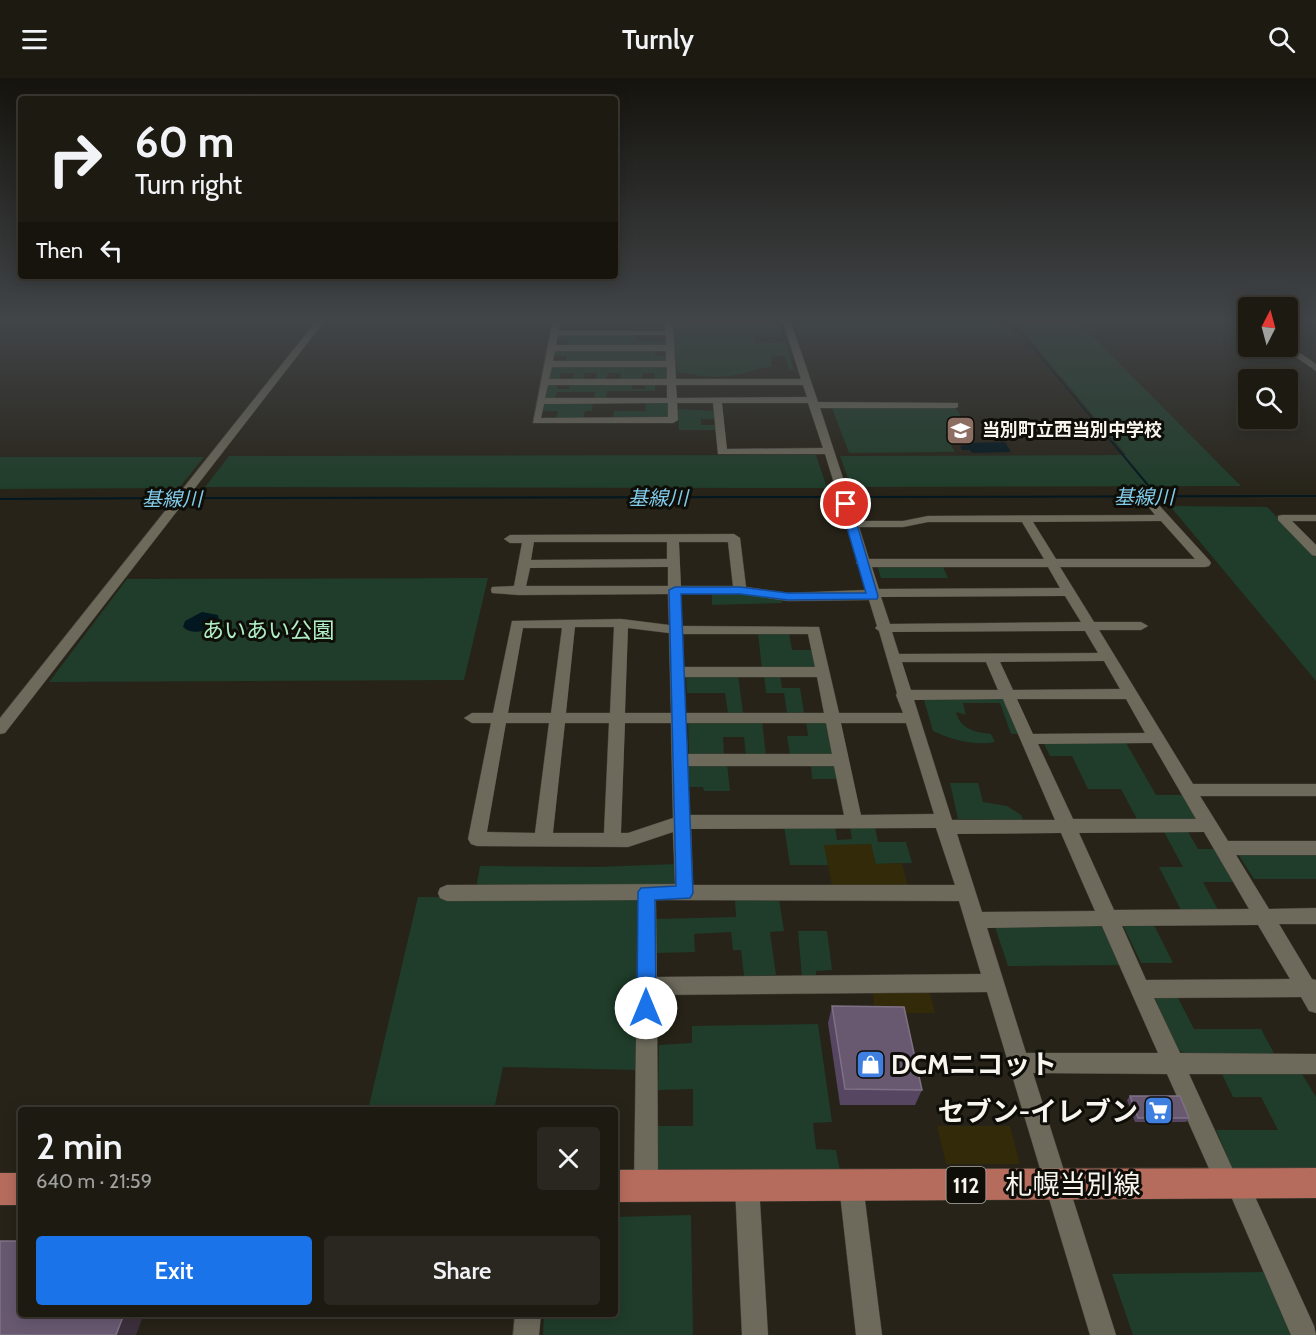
<!DOCTYPE html>
<meta charset="utf-8">
<style>
:root{--surface:#1d1a12;--page:#2a2720;--text:#f1f3f6;--muted:#a0a19f;--line:#3b3832;--accent:#1a73e8}
body{margin:0;font-family:Cabin,"Noto Sans JP",sans-serif;background:var(--page);color:var(--text);height:100vh;display:flex;flex-direction:column;font-size:22px;white-space:nowrap}
*{box-sizing:border-box;margin:0}
p{font-size:20px;color:var(--muted)}
.icon{flex:none;width:33px;height:33px;fill:none;stroke:currentColor;stroke-width:2;stroke-linecap:round;stroke-linejoin:round}
.map{position:relative;flex:1;overflow:hidden}
.panel{position:absolute;left:18px;top:1029px;width:600px;height:210px;display:flex;flex-direction:column;background:var(--surface);border-radius:6px;box-shadow:0 3px 15px #0003,0 0 0 2px var(--line)}
.panel>*{flex:none}
.top-card{position:absolute;left:18px;top:18px;width:600px;height:183px;border-radius:6px;box-shadow:0 3px 15px #0003,0 0 0 2px var(--line);background:#1d1a12;color:var(--text);overflow:hidden}
.needle{width:39px;rotate:6deg}
.controls{position:absolute;left:1238px;top:219px;display:grid;gap:12px}
.controls a{display:grid;place-items:center;width:60px;height:60px;border-radius:6px;background:var(--surface);box-shadow:0 3px 15px #0003,0 0 0 2px var(--line);font-size:30px}
.pin{position:absolute;display:grid;place-items:center;width:51px;height:51px;color:#fff;margin:-26px;border:3px solid #fff;border-radius:50%;box-shadow:0 2px 6px #0007}
.me{position:absolute;width:66px;margin:-33px;rotate:0deg;stroke-linejoin:round;filter:drop-shadow(0 0 4px #0008)}
.turn{display:flex;align-items:center;gap:21px;height:126px;padding:0 18px;font-size:27px}
.turn .icon{width:78px;height:78px;stroke-width:2.5}
.turn b{display:block;font-size:42px;line-height:51px}
.then{display:flex;align-items:center;height:57px;padding:0 18px;background:#0003;gap:12px;font-size:22px}
.round{display:grid;place-items:center;flex:none;width:63px;height:63px;border-radius:6px;background:var(--page)}
.overview{display:flex;align-items:center;justify-content:space-between;height:102px;padding:0 18px}
h1{font-size:36px;font-weight:600;line-height:45px}
.cta{display:flex;gap:12px;margin-top:auto;padding:12px 18px}
.cta a{flex:1;height:69px;border-radius:6px;background:var(--accent);color:#fff;font-size:24px;font-weight:600;line-height:69px;text-align:center}
.cta a+a{background:var(--page);color:var(--text)}
header{display:flex;justify-content:space-between;align-items:center;height:78px;padding:0 18px;background:var(--surface);font-size:27px;font-weight:600}
.map>svg:first-child{display:block}
.green{fill:#1f3d2a}
.sand{fill:#322a09}
.water{fill:#02171f}
.lines{fill:none;stroke-linecap:round;stroke-linejoin:round}
.stream-far1{stroke:#02171f;stroke-width:1.5}
.stream{stroke:#02171f;stroke-width:2}
.minor-casing{stroke:#434036;stroke-width:1}
.major-casing{stroke:#434036;stroke-width:1}
.minor{fill:#6d6a5c;fill-rule:evenodd}
.major{fill:#b66c5d;fill-rule:evenodd}
.wall{fill:#574662}
.shaded-wall{fill:#3d303e}
.building{fill:#685971;stroke:#7f7185;stroke-width:1.5}
.route{fill:#1a73e8;stroke:#114b97;stroke-width:1.5}
.labels{text-anchor:middle;dominant-baseline:central;stroke-width:6;stroke-linejoin:round;paint-order:stroke}
.far-poi-label{font-size:18px;font-weight:bold;fill:#f7f5ed;stroke:#0e0d08;text-anchor:start}
.far-water-label{font-size:20px;font-style:italic;fill:#81cbea;stroke:#0e0d08}
.shield{fill:#0e0d08;stroke:#b1afa8;stroke-width:1.5}
.shield-label{font-size:21px;font-weight:bold;fill:#f7f5ed}
.park-label{font-size:22px;fill:#b0efc5;stroke:#0e0d08}
.near-poi-label{font-size:27px;font-weight:bold;fill:#f7f5ed;stroke:#0e0d08;text-anchor:start}
.near-street-label{font-size:27px;fill:#f7f5ed;stroke:#0e0d08}
</style>
<header><svg class="icon" aria-label="menu" viewBox="0 0 24 24"><path d="M4 6h16M4 12h16M4 18h16"/></svg>Turnly<svg class="icon" aria-label="search" viewBox="0 0 24 24"><circle cx="10" cy="10" r="6"/><path d="M15 15l6 6"/></svg></header>
<div class="map">
<svg width="1316" height="1257" viewBox="0 0 1316 1257">
<rect width="100%" height="100%" fill="#272318"/>
<g class="green">
<path d="M 794,241 L 1000,241 L 1014,258 L 799,258 Z"/>
<path d="M 1013,241 L 1075,241 L 1241,408 L 851,409 L 840,378 L 1126,377 Z"/>
<path d="M 674,243 L 779,243 L 783,259 L 754,258 L 755,265 L 786,265 L 794,292 L 789,292 L 785,278 L 771,278 L 772,289 C 758,289 748,295 735,297 C 716,301 695,297 677,294 Z"/>
<path d="M 558,256 L 636,256 L 636,263 L 666,263 L 667,269 L 567,269 L 568,262 L 557,262 Z"/>
<path d="M 555,271 L 655,271 L 655,278 L 666,278 L 666,285 L 566,285 L 567,278 L 553,278 Z"/>
<path d="M 551,288 L 667,288 L 667,302 L 655,302 L 655,295 L 643,295 L 642,302 L 620,302 L 621,295 L 608,295 L 606,302 L 596,302 L 597,295 L 584,295 L 583,302 L 572,302 L 574,295 L 561,295 L 559,302 L 548,302 Z"/>
<path d="M 571,305 L 632,305 L 632,311 L 645,311 L 645,305 L 655,305 L 655,313 L 607,313 L 606,321 L 594,321 L 595,314 L 557,314 L 555,320 L 545,320 L 548,306 L 557,306 L 557,311 L 569,311 Z"/>
<path d="M 543,325 L 593,325 L 592,333 L 585,333 L 583,341 L 556,341 L 558,333 L 542,333 Z"/>
<path d="M 646,325 L 670,325 L 670,341 L 613,341 L 614,333 L 645,333 Z"/>
<path d="M 955,329 L 972,355 L 945,357 L 955,374 L 849,375 L 832,330 Z"/>
<path d="M 678,331 L 716,333 L 717,341 L 701,341 L 701,347 L 717,347 L 717,352 L 679,352 Z"/>
<path d="M 816,377 L 827,410 L 205,409 L 229,378 Z"/>
<path d="M 0,379 L 204,379 L 179,410 L 0,411 Z"/>
<path d="M 1170,428 L 1267,429 L 1316,479 L 1316,603 Z"/>
<path d="M 877,487 L 942,487 L 948,500 L 881,500 Z"/>
<path d="M 488,500 L 464,602 L 49,604 L 127,501 Z"/>
<path d="M 712,515 L 740,515 L 782,521 L 782,525 L 712,527 Z"/>
<path d="M 758,555 L 789,555 L 792,572 L 813,572 L 817,591 L 762,591 Z"/>
<path d="M 764,596 L 780,596 L 782,610 L 800,610 L 804,635 L 787,635 L 784,615 L 766,615 Z"/>
<path d="M 686,597 L 738,597 L 743,635 L 728,635 L 725,615 L 687,615 Z"/>
<path d="M 1006,620 L 1021,656 L 1011,656 L 1000,625 L 963,625 L 966,637 L 956,634 C 961,652 975,654 991,656 L 995,664 C 974,668 952,662 933,653 L 924,622 Z"/>
<path d="M 688,643 L 762,643 L 766,678 L 746,678 L 744,659 L 723,659 L 724,677 L 689,677 Z"/>
<path d="M 806,643 L 829,643 L 835,678 L 790,677 L 787,658 L 808,658 Z"/>
<path d="M 1125,663 L 1156,717 L 1186,717 L 1201,742 L 1138,743 L 1121,711 L 1088,711 L 1072,678 L 1050,678 L 1043,664 Z"/>
<path d="M 834,685 L 840,701 L 812,701 L 811,686 Z"/>
<path d="M 688,686 L 727,686 L 730,713 L 704,713 L 703,709 L 689,709 Z"/>
<path d="M 950,705 L 978,705 L 983,724 L 1007,728 L 1021,737 L 1023,742 L 958,741 Z"/>
<path d="M 784,748 L 835,748 L 837,762 L 852,761 L 850,749 L 875,749 L 878,764 L 906,764 L 912,785 L 876,786 L 825,767 L 828,787 L 790,787 Z"/>
<path d="M 1163,752 L 1187,752 L 1198,771 L 1217,771 L 1237,804 L 1203,804 L 1218,832 L 1181,832 L 1159,789 L 1183,789 Z"/>
<path d="M 1238,776 L 1316,776 L 1316,801 L 1254,801 Z"/>
<path d="M 677,786 L 677,806 L 669,811 L 476,810 L 480,788 L 597,789 Z"/>
<path d="M 418,819 L 639,820 L 637,992 L 503,989 L 494,1032 L 368,1032 Z"/>
<path d="M 779,821 L 784,853 L 770,854 L 776,897 L 744,898 L 741,872 L 733,872 L 731,854 L 694,856 L 695,874 L 657,875 L 656,841 L 736,839 L 735,822 Z"/>
<path d="M 1121,843 L 1152,843 L 1173,885 L 1141,885 Z"/>
<path d="M 1104,845 L 1123,887 L 1008,888 L 994,846 Z"/>
<path d="M 798,853 L 827,853 L 832,892 L 816,893 L 816,900 L 802,899 Z"/>
<path d="M 1154,918 L 1177,918 L 1194,951 L 1261,951 L 1276,979 L 1191,977 L 1178,972 Z"/>
<path d="M 818,946 L 832,1044 L 813,1045 L 816,1071 L 836,1072 L 840,1093 L 653,1093 L 654,1048 L 693,1048 L 693,1011 L 658,1012 L 659,967 L 692,965 L 692,948 Z"/>
<path d="M 1219,990 L 1299,991 L 1316,1019 L 1316,1094 L 1234,1094 L 1216,1052 L 1278,1052 L 1261,1019 L 1233,1019 Z"/>
<path d="M 691,1137 L 693,1257 L 543,1257 L 544,1236 L 615,1236 L 615,1139 Z"/>
<path d="M 1266,1194 L 1295,1257 L 1133,1257 L 1112,1196 Z"/>
</g>
<g class="sand">
<path d="M 871,766 L 876,786 L 902,785 L 908,808 L 832,808 L 824,767 Z"/>
<path d="M 872,910 L 929,910 L 935,935 L 875,935 Z"/>
<path d="M 937,1048 L 1010,1048 L 1020,1086 L 946,1086 Z"/>
</g>
<g class="water">
<path d="M 1005,364 L 1011,374 L 972,375 L 970,372 L 962,372 L 960,368 L 967,367 L 966,365 Z"/>
<path d="M 202,534 L 218,537 L 219,542 C 211,552 194,559 183,549 L 185,543 Z"/>
</g>
<g class="lines">
<path class="stream-far1" d="M 1009,241 L 1108,359"/>
<g class="stream">
<path d="M 1107,358 L 1157,418"/>
<path d="M 848,419 L 1316,418"/>
<path d="M 185,420 L 841,419"/>
<path d="M 0,421 L 178,420"/>
</g>
<defs>
<g id="minor">
<path d="M 318,241 L 326,241 L 5,655 L 0,656 L 0,640 Z"/>
<path d="M 553,241 L 741,241 L 737,243 L 673,244 L 676,301 L 801,301 L 782,241 L 790,241 L 818,324 L 958,325 L 958,329 L 955,330 L 820,330 L 857,443 L 903,443 L 928,438 L 1155,437 L 1147,427 L 1153,424 L 1157,425 L 1209,482 L 1211,485 L 1209,488 L 1205,489 L 1060,489 L 1094,544 L 1141,544 L 1148,548 L 1141,552 L 1099,552 L 1193,706 L 1316,706 L 1316,718 L 1200,718 L 1228,763 L 1316,763 L 1316,777 L 1236,777 L 1269,831 L 1316,830 L 1316,846 L 1279,846 L 1312,901 L 1316,902 L 1316,935 L 1309,933 L 1301,919 L 1154,920 L 1180,975 L 1316,976 L 1316,996 L 1189,996 L 1234,1094 L 1245,1097 L 1314,1248 L 1316,1257 L 1291,1257 L 1230,1116 L 1219,1113 L 1167,996 L 1033,995 L 1116,1257 L 1090,1257 L 987,914 L 657,917 L 658,1108 L 654,1116 L 646,1120 L 638,1116 L 634,1108 L 638,822 L 447,823 L 440,820 L 438,815 L 440,810 L 447,807 L 675,806 L 673,754 L 628,769 L 477,768 L 471,766 L 468,761 L 491,645 L 472,645 L 464,640 L 472,635 L 493,635 L 512,543 L 621,541 L 669,547 L 668,516 L 519,517 L 492,515 L 491,512 L 492,509 L 514,508 L 522,465 L 510,465 L 504,461 L 510,457 L 734,456 L 740,460 L 746,509 L 788,515 L 866,512 L 859,488 L 856,485 L 857,483 L 847,449 L 844,446 L 846,444 L 825,376 L 718,376 L 713,325 L 677,325 L 678,342 L 673,345 L 533,345 ZM 560,244 L 665,244 L 665,253 L 559,253 ZM 558,257 L 666,257 L 666,267 L 556,267 ZM 555,273 L 666,273 L 666,283 L 553,283 ZM 552,289 L 667,289 L 667,301 L 549,301 ZM 548,307 L 667,307 L 667,320 L 545,320 ZM 676,307 L 803,307 L 807,319 L 677,320 ZM 668,325 L 668,339 L 541,340 L 544,326 ZM 722,325 L 808,325 L 823,370 L 727,371 ZM 1161,443 L 1195,481 L 1056,481 L 1033,444 ZM 928,444 L 1022,444 L 1044,481 L 869,481 L 859,449 L 903,449 ZM 534,464 L 667,464 L 667,481 L 531,482 ZM 679,464 L 728,464 L 733,508 L 681,508 ZM 668,489 L 668,508 L 526,508 L 530,490 ZM 872,489 L 1048,489 L 1060,510 L 879,511 ZM 681,516 L 740,516 L 788,523 L 869,522 L 877,548 L 875,550 L 879,553 L 897,615 L 896,617 L 903,635 L 839,635 L 819,549 L 682,548 ZM 1065,518 L 1081,544 L 890,546 L 881,519 ZM 575,549 L 614,549 L 610,635 L 566,635 ZM 523,550 L 562,550 L 551,635 L 508,635 ZM 628,550 L 669,555 L 671,635 L 625,635 ZM 1085,553 L 1098,575 L 899,576 L 892,554 ZM 683,556 L 808,556 L 815,589 L 684,589 ZM 1104,583 L 1120,611 L 1013,612 L 1000,584 ZM 902,584 L 986,584 L 998,612 L 911,612 ZM 684,599 L 817,599 L 824,635 L 686,635 ZM 1003,621 L 1055,742 L 952,742 L 914,622 ZM 1017,621 L 1126,621 L 1145,655 L 1033,656 ZM 506,645 L 549,645 L 535,755 L 487,754 ZM 565,645 L 609,645 L 604,755 L 553,755 ZM 625,645 L 671,645 L 673,740 L 628,755 L 621,755 ZM 686,645 L 826,645 L 832,676 L 688,676 ZM 841,645 L 906,645 L 934,736 L 861,737 ZM 1152,665 L 1196,741 L 1073,741 L 1038,666 ZM 688,688 L 834,688 L 844,737 L 690,737 ZM 936,750 L 955,807 L 693,807 L 691,751 ZM 1204,754 L 1249,831 L 1114,832 L 1079,755 ZM 1061,755 L 1095,833 L 982,834 L 957,756 ZM 656,822 L 959,823 L 981,896 L 657,899 ZM 1258,847 L 1290,901 L 1146,902 L 1122,848 ZM 1102,848 L 1158,975 L 1026,975 L 987,850 Z"/>
<path d="M 1248,241 L 1248,244 L 1244,242 L 1244,241 Z"/>
<path d="M 1287,266 L 1316,286 L 1316,293 L 1283,270 L 1287,268 Z"/>
<path d="M 1282,437 L 1316,437 L 1316,443 L 1292,443 L 1316,467 L 1316,478 L 1312,477 L 1278,442 L 1278,438 Z"/>
<path d="M 851,1095 L 859,1099 L 863,1107 L 882,1257 L 856,1257 L 839,1107 L 843,1099 Z"/>
<path d="M 747,1096 L 755,1100 L 759,1108 L 768,1257 L 742,1257 L 735,1108 L 739,1100 Z"/>
<path d="M 515,1236 L 541,1236 L 539,1257 L 513,1257 Z"/>
</g>
<g id="major">
<path d="M 1316,1090 L 1316,1120 L 615,1124 L 615,1092 Z"/>
<rect x="0" y="1095" width="21" height="32"/>
</g>
</defs>
<use href="#minor" class="minor-casing"/>
<use href="#major" class="major-casing"/>
<use href="#minor" class="minor"/>
<use href="#major" class="major"/>
</g>
<g class="wall">
<path d="M 832,928 L 922,1012 L 915,1027 L 840,1027 L 828,945 Z"/>
<path d="M 1130,1018 L 1189,1040 L 1186,1044 L 1135,1044 L 1127,1022 Z"/>
</g>
<path class="shaded-wall" d="M 124,1236 L 144,1236 L 136,1257 L 116,1257 Z"/>
<g class="building">
<path d="M 832,928 L 904,929 L 922,1012 L 845,1011 Z"/>
<path d="M 1130,1018 L 1180,1018 L 1189,1040 L 1138,1040 Z"/>
<path d="M 0,1163 L 21,1163 L 21,1236 L 124,1236 L 116,1257 L 0,1257 Z"/>
</g>
<linearGradient id="sky" x2="0" y2="1"><stop stop-color="#15130d"/><stop offset="0.58" stop-color="#414548"/><stop offset="1" stop-color="#414548" stop-opacity="0"/></linearGradient>
<rect width="1316" height="417" fill="url(#sky)"/>
<path class="route" d="M 846,423 L 851,426 L 878,518 L 877,521 L 788,522 L 740,516 L 681,516 L 693,815 L 690,820 L 655,822 L 656,930 L 653,936 L 646,938 L 640,936 L 637,930 L 638,814 L 641,810 L 676,808 L 669,512 L 675,509 L 740,509 L 788,515 L 866,515 L 840,426 Z"/>
<defs>
<symbol id="school-square" viewBox="-11 -11 22 22"><rect x="-9" y="-9" width="18" height="18" rx="4" fill="#8d6e63" stroke="#0e0d08"/><path d="M0-5L7-2L0 1L-7-2ZM-4 1L0 2.5L4 1V4Q0 6-4 4Z" fill="#fff"/></symbol>
<symbol id="shop-square" viewBox="-11 -11 22 22"><rect x="-9" y="-9" width="18" height="18" rx="4" fill="#3f7fe0" stroke="#0e0d08"/><path d="M-5-2.5h2.3a2.7 3.5 0 0 1 5.4 0H5L5.5 6h-11ZM-1.5-2.5h3a1.5 2.3 0 0 0-3 0Z" fill="#fff"/></symbol>
<symbol id="supermarket-square" viewBox="-11 -11 22 22"><rect x="-9" y="-9" width="18" height="18" rx="4" fill="#3f7fe0" stroke="#0e0d08"/><path d="M-6-5.5h2.5l.6 2H6L4.5 2H-2.5L-4.4-4H-6ZM-1.5 3.2a1.3 1.3 0 1 0 .1 0ZM3 3.2a1.3 1.3 0 1 0 .1 0Z" fill="#fff"/></symbol>
</defs>
<g fill-rule="evenodd">
<use href="#school-square" x="944" y="336" width="33" height="33"/>
<use href="#shop-square" x="854" y="970" width="33" height="33"/>
<use href="#supermarket-square" x="1142" y="1016" width="33" height="33"/>
</g>
<g class="labels">
<g class="far-poi-label">
<text x="982" y="352">当別町立西当別中学校</text>
</g>
<g class="far-water-label">
<text x="1144" y="419">基線川</text>
<text x="658" y="420">基線川</text>
<text x="172" y="421">基線川</text>
</g>
<rect class="shield" x="946.5" y="1089" width="39" height="36" rx="4.5"/>
<g class="shield-label">
<text x="966" y="1107">112</text>
</g>
<g class="park-label">
<text x="268" y="552">あいあい公園</text>
</g>
<g class="near-poi-label">
<text x="891" y="986">DCMニコット</text>
<text x="1138" y="1033" text-anchor="end">セブン-イレブン</text>
</g>
<g class="near-street-label">
<text x="1073" y="1106">札幌当別線</text>
</g>
</g>
</svg>
<div class="controls">
<a><svg class="needle" viewBox="-14 -14 28 28"><path d="M0-13l5 13h-10z" fill="#e53935"/><path d="M0 13l5-13h-10z" fill="#a0a19f"/></svg></a>
<a><svg class="icon" aria-label="search" viewBox="0 0 24 24"><circle cx="10" cy="10" r="6"/><path d="M15 15l6 6"/></svg></a>
</div>
<div class="pin" style="left:846px;top:426px;background:#d93025"><svg class="icon" aria-label="arrive" viewBox="0 0 24 24"><path d="M6 21V4h12l-3 4 3 4H6"/></svg></div>
<svg class="me" style="left:646px;top:930px" viewBox="-20 -20 40 40"><circle r="19" fill="#fff"/><path d="M0-13L10 11 0 6-10 11z" fill="#1a73e8"/></svg>
<div class="top-card">
<div class="turn"><svg class="icon" aria-label="right" viewBox="0 0 24 24"><path d="M7 20v-9h11M14 6l5 5-5 5"/></svg><div><b>60 m</b>Turn right</div></div>
<div class="then">Then<svg class="icon" aria-label="left" viewBox="0 0 24 24"><path d="M17 20v-9H6M10 6l-5 5 5 5"/></svg></div>
</div>
<section class="panel">
<div class="overview"><div><h1>2 min</h1><p>640 m · 21:59</p></div><a class="round"><svg class="icon" aria-label="close" viewBox="0 0 24 24"><path d="M6 6l12 12M18 6L6 18"/></svg></a></div>
<div class="cta"><a>Exit</a><a>Share</a></div>
</section>
</div>
